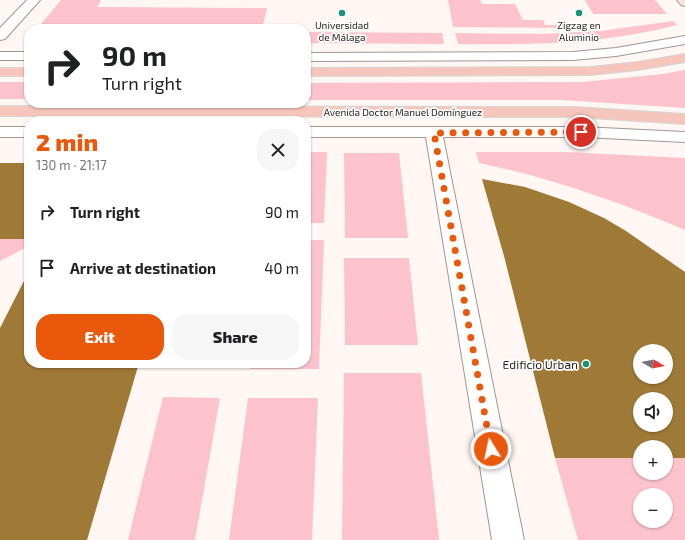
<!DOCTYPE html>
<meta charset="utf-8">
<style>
:root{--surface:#fff;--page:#f6f6f6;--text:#202124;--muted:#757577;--accent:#ea580c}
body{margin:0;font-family:"Exo 2",sans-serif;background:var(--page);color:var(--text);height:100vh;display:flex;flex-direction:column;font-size:15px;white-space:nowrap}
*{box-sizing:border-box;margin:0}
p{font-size:13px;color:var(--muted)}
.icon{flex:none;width:22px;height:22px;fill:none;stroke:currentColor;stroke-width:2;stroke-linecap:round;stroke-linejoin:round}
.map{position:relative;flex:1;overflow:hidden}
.sheet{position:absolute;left:24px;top:116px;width:287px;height:252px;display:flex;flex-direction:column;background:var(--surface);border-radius:16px;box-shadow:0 1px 3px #0004}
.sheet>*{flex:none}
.guide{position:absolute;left:24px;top:24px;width:287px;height:84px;border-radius:16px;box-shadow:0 1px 3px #0004;background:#fff;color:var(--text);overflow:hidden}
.needle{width:26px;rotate:100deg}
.controls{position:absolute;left:633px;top:344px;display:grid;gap:8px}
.controls a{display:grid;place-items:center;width:40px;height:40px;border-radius:50%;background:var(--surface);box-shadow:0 1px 3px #0004;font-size:20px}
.pin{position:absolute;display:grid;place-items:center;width:34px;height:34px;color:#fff;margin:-17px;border:2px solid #fff;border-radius:50%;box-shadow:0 1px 4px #0007}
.me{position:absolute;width:44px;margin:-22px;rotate:350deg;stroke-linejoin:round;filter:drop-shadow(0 0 3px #0008)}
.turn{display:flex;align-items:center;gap:14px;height:84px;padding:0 12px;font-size:18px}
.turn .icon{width:52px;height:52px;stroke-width:2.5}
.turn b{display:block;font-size:28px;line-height:34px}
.round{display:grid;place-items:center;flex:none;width:42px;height:42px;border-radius:16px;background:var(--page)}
.head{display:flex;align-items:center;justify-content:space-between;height:68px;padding:0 12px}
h1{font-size:24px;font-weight:800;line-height:30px;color:var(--accent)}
.primary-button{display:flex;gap:8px;margin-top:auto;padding:8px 12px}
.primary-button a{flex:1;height:46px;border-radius:16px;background:var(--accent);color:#fff;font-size:16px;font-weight:800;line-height:46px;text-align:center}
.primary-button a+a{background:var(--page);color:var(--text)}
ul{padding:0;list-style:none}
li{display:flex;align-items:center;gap:12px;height:56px;padding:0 12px}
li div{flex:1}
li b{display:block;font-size:15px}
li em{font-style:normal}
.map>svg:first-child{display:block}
.green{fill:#fcc3cc;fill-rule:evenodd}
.building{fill:#9f7936;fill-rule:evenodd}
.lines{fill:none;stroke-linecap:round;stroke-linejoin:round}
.street-casing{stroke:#a19690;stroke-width:2}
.secondary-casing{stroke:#a19690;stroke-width:2}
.primary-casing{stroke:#d7d7d6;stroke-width:2}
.street{fill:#fff;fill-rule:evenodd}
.secondary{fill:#fae2dd;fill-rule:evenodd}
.primary{fill:#f6c5bc;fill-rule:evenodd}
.route{stroke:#ea580c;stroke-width:7;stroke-dasharray:0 12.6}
.poi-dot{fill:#17947c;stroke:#fff;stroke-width:1.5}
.labels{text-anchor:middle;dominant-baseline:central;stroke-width:3.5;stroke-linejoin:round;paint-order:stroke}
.far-poi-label{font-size:10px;fill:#231f1c;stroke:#fff}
.far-street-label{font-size:10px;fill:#231f1c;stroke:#fff}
.poi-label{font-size:12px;fill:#231f1c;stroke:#fff;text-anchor:end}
</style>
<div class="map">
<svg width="685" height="540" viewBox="0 0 685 540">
<rect width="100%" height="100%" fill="#fef7f3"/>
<g class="green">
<path d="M 61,0 L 101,0 L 97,7 L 267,8 L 262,29 L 37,29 Z"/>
<path d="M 448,0 L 480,0 L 482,4 L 515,4 L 523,20 L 543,20 L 545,25 L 582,25 L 584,28 L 453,27 Z"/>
<path d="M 585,0 L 655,0 L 667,14 L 593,14 Z"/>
<path d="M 673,21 L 677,25 C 606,44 531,45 458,44 L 455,33 L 540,34 L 601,31 Z"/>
<path d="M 306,32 L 442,33 L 444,44 L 306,43 Z"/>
<path d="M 685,70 L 685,108 L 562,100 L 306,100 L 306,83 L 583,82 L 663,74 Z"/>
<rect x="0" y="82" width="29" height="17"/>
<path d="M 306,152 L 327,152 L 324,223 L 306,223 Z"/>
<path d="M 476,152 L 566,152 L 685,158 L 685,230 C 617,201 551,178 479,163 Z"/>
<path d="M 344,153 L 399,153 L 408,238 L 345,238 Z"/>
<path d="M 0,239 L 29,239 L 29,246 L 0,261 Z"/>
<path d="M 306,240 L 324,240 L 319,369 L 250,369 L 251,363 L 306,363 Z"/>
<path d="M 344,258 L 409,258 L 418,345 L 345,345 Z"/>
<path d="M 344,373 L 421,373 L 439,540 L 342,540 Z"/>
<path d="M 163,397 L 220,398 L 195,540 L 128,540 Z"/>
<path d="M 248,398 L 318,398 L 312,540 L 229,540 Z"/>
<path d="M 555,458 L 640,458 L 640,473 L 666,473 L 666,458 L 685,458 L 685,540 L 578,540 ZM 640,495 L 666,495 L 666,521 L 640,521 Z"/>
</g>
<g class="building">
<rect x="0" y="163" width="29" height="76"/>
<path d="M 482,179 L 525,187 L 569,202 L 604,218 L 626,231 L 685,272 L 685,458 L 666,458 L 666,447 L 640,447 L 640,458 L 555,458 L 504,256 ZM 640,351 L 666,351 L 666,377 L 640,377 ZM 640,399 L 666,399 L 666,425 L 640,425 Z"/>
<path d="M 29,271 L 29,363 L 139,363 L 87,540 L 0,540 L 0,328 Z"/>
</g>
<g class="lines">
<defs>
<g id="street">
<path d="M 27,0 L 40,0 L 5,39 L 0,40 L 0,28 Z"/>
<path d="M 685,36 L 685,44 L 616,56 L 573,60 L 306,61 L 306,53 L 573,52 L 616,48 Z"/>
<rect x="0" y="52" width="29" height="8"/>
<rect x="0" y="127" width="29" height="10"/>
<path d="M 306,127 L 581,127 L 685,132 L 685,142 L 581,137 L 443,137 L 524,540 L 492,540 L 426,137 L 306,137 Z"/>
</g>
<path id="secondary" d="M 677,0 L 685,0 L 685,6 L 681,5 Z"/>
<g id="primary">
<path d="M 685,54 L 685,62 L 638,70 L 590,75 L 306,76 L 306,68 L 590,67 L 638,62 Z"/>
<rect x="0" y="68" width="29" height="8"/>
<path d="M 0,106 L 575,107 L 685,114 L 685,124 L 575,117 L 0,116 Z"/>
</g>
</defs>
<use href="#street" class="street-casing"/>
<use href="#secondary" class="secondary-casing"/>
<use href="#primary" class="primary-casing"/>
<use href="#street" class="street"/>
<use href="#secondary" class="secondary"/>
<use href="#primary" class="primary"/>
</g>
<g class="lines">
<path class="route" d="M 491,449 L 434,133 L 581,132"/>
</g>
<g class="poi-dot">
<circle cx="342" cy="13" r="4"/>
<circle cx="579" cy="13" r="4"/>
<circle cx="586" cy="364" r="4"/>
</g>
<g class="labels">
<g class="far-poi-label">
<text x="342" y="25">Universidad<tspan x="342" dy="12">de Málaga</tspan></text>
<text x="579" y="25">Zigzag en<tspan x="579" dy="12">Aluminio</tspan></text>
</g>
<g class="far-street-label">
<text x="403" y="112">Avenida Doctor Manuel Domínguez</text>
</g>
<g class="poi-label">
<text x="578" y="364">Edificio Urban</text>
</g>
</g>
</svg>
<div class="controls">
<a><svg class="needle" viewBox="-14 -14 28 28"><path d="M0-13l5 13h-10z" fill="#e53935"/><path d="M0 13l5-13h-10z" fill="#757577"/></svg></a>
<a><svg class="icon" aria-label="sound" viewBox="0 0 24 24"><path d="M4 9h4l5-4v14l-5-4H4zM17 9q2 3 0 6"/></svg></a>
<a>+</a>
<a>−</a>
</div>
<div class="pin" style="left:581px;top:132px;background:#d93025"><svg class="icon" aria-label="arrive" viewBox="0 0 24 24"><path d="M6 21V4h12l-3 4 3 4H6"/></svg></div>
<svg class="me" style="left:491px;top:449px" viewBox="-20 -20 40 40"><circle r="17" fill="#ea580c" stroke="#fff" stroke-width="3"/><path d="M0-11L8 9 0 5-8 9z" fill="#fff"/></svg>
<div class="guide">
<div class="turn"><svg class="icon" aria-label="right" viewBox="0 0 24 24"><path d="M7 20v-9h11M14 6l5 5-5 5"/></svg><div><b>90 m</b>Turn right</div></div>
</div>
<section class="sheet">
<div class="head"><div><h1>2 min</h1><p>130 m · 21:17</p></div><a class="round"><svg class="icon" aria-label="close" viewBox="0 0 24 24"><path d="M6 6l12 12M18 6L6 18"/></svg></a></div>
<ul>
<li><svg class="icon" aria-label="right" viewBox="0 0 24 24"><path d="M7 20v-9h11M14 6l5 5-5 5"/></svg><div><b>Turn right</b></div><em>90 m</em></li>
<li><svg class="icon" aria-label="arrive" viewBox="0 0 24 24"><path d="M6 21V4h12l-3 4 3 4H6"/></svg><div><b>Arrive at destination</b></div><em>40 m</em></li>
</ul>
<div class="primary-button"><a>Exit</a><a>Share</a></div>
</section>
</div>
